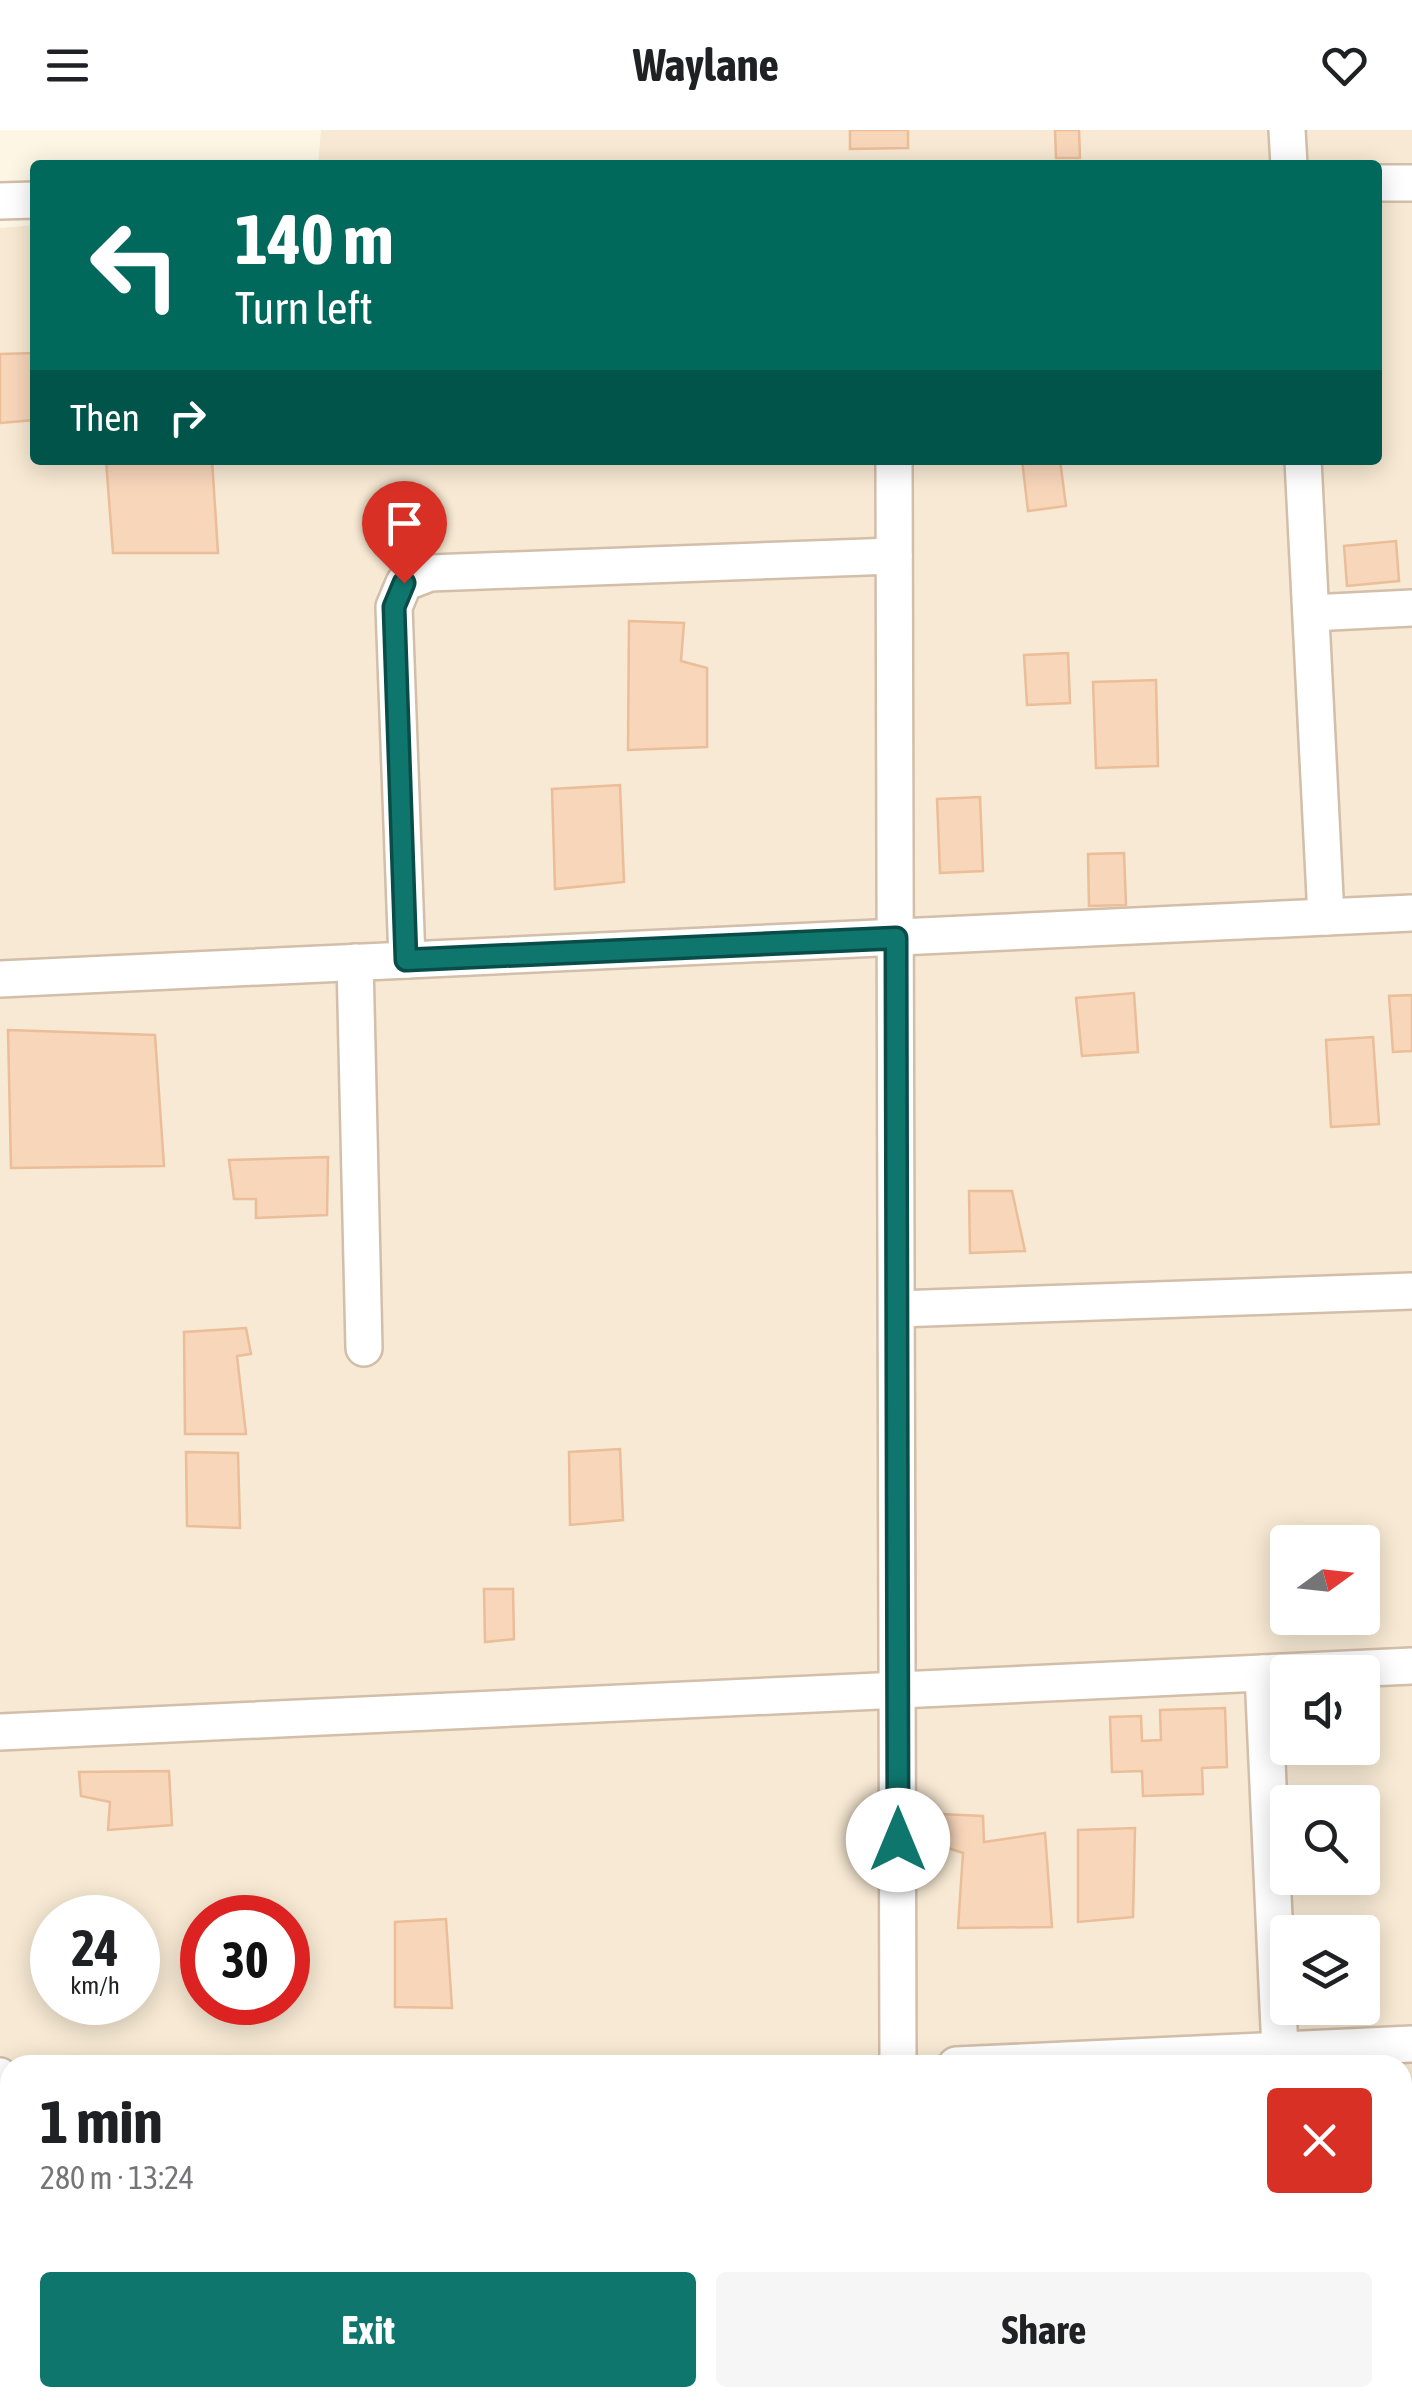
<!DOCTYPE html>
<meta charset="utf-8">
<style>
:root{--surface:#fff;--page:#f6f6f6;--text:#202124;--muted:#757577;--accent:#0f766e}
body{margin:0;font-family:"Asap Condensed",sans-serif;background:var(--page);color:var(--text);height:100vh;display:flex;flex-direction:column;font-size:38px;white-space:nowrap}
*{box-sizing:border-box;margin:0}
p{font-size:32px;color:var(--muted)}
.icon{flex:none;width:55px;height:55px;fill:none;stroke:currentColor;stroke-width:2;stroke-linecap:round;stroke-linejoin:round}
.map{position:relative;flex:1;overflow:hidden}
.side{position:absolute;left:0px;top:1925px;width:1412px;height:352px;display:flex;flex-direction:column;background:var(--surface);border-radius:30px 30px 0 0;box-shadow:0 5px 25px #0003}
.side>*{flex:none}
.banner{position:absolute;left:30px;top:30px;width:1352px;height:305px;border-radius:10px;box-shadow:0 5px 25px #0003;background:#00695c;color:#fff;overflow:hidden}
.needle{width:65px;rotate:75deg}
.tools{position:absolute;left:1270px;top:1395px;display:grid;gap:20px}
.tools a{display:grid;place-items:center;width:110px;height:110px;border-radius:10px;background:var(--surface);box-shadow:0 5px 25px #0003;font-size:50px}
.speed{position:absolute;left:30px;top:1765px;display:flex;gap:20px;font-size:50px;font-weight:700;text-align:center}
.speed>*{display:grid;place-content:center;width:130px;height:130px;border-radius:50%;background:var(--surface);box-shadow:0 5px 25px #0003;line-height:1}
.speed small{font-size:25px;font-weight:400}
.speed .limit{border:15px solid #d22;background:#fff;color:#111}
.pin{position:absolute;display:grid;place-items:center;width:85px;height:85px;color:#fff;margin:-102px -42px;border-radius:50% 50% 50% 0;rotate:-45deg;box-shadow:0 0 10px #0007}
.pin .icon{rotate:45deg}
.me{position:absolute;width:110px;margin:-55px;rotate:0deg;stroke-linejoin:round;filter:drop-shadow(0 0 8px #0008)}
.turn{display:flex;align-items:center;gap:35px;height:210px;padding:0 40px;font-size:45px}
.turn .icon{width:130px;height:130px;stroke-width:2.5}
.turn b{display:block;font-size:70px;line-height:85px}
.then{display:flex;align-items:center;height:95px;padding:0 40px;background:#0003;gap:20px;font-size:38px}
.round{display:grid;place-items:center;flex:none;width:105px;height:105px;border-radius:10px;background:var(--page)}
.headline{display:flex;align-items:center;justify-content:space-between;height:170px;padding:0 40px}
h1{font-size:60px;font-weight:700;line-height:75px}
.cta{display:flex;gap:20px;margin-top:auto;padding:20px 40px}
.cta a{flex:1;height:115px;border-radius:10px;background:var(--accent);color:#fff;font-size:40px;font-weight:700;line-height:115px;text-align:center}
.cta a+a{background:var(--page);color:var(--text)}
header{display:flex;justify-content:space-between;align-items:center;height:130px;padding:0 40px;background:var(--surface);font-size:45px;font-weight:700}
.map>svg:first-child{display:block}
.residential{fill:#f7e9d3;fill-rule:evenodd}
.building{fill:#f7d6ba;stroke:#ebbd99;stroke-width:2.5}
.lines{fill:none;stroke-linecap:round;stroke-linejoin:round}
.street-casing{stroke:#d2bea9;stroke-width:40}
.street{stroke:#fff;stroke-width:35}
.route-casing{stroke:#0a4d48;stroke-width:25}
.route{stroke:#0f766e;stroke-width:18}
</style>
<header><svg class="icon" aria-label="menu" viewBox="0 0 24 24"><path d="M4 6h16M4 12h16M4 18h16"/></svg>Waylane<svg class="icon" aria-label="heart" viewBox="0 0 24 24"><path d="M12 20l-8-8c-3-5 5-10 8-4 3-6 11-1 8 4z"/></svg></header>
<div class="map">
<svg width="1412" height="2276" viewBox="0 0 1412 2276">
<rect width="100%" height="100%" fill="#fef6e5"/>
<path class="residential" d="M 321,0 L 1412,0 L 1412,2276 L 0,2276 L 0,98 L 35,95 L 35,330 L 1378,330 L 1378,35 L 318,35 ZM 1288,1412 L 1362,1412 L 1362,1488 L 1288,1488 ZM 1288,1542 L 1362,1542 L 1362,1618 L 1288,1618 ZM 1288,1672 L 1362,1672 L 1362,1748 L 1288,1748 ZM 52,1788 L 138,1788 L 138,1872 L 52,1872 ZM 202,1788 L 288,1788 L 288,1872 L 202,1872 ZM 1288,1802 L 1362,1802 L 1362,1878 L 1288,1878 ZM 10,1935 L 1402,1935 L 1402,2268 L 10,2268 Z"/>
<g class="building">
<path d="M 850,0 L 908,0 L 908,18 L 850,19 Z"/>
<path d="M 1055,0 L 1079,0 L 1080,28 L 1056,28 Z"/>
<path d="M 35,223 L 35,290 L 0,293 L 0,224 Z"/>
<path d="M 106,330 L 212,330 L 218,423 L 113,423 Z"/>
<path d="M 1022,330 L 1060,330 L 1066,376 L 1028,381 Z"/>
<path d="M 1396,411 L 1399,451 L 1347,456 L 1344,416 Z"/>
<path d="M 629,491 L 684,493 L 681,531 L 707,538 L 707,617 L 628,620 Z"/>
<path d="M 1068,523 L 1070,573 L 1027,575 L 1024,525 Z"/>
<path d="M 1156,550 L 1158,636 L 1096,638 L 1093,552 Z"/>
<path d="M 620,655 L 624,752 L 555,759 L 552,659 Z"/>
<path d="M 980,667 L 983,741 L 940,743 L 937,669 Z"/>
<path d="M 1124,723 L 1126,775 L 1089,776 L 1088,724 Z"/>
<path d="M 1134,863 L 1138,922 L 1082,926 L 1076,868 Z"/>
<path d="M 1412,865 L 1412,921 L 1393,922 L 1389,866 Z"/>
<path d="M 8,900 L 155,905 L 164,1036 L 11,1038 Z"/>
<path d="M 1373,907 L 1379,994 L 1331,997 L 1326,910 Z"/>
<path d="M 328,1027 L 327,1085 L 256,1088 L 256,1069 L 234,1069 L 229,1030 Z"/>
<path d="M 969,1061 L 1012,1061 L 1025,1121 L 970,1123 Z"/>
<path d="M 246,1198 L 251,1224 L 237,1226 L 246,1304 L 185,1304 L 184,1202 Z"/>
<path d="M 620,1319 L 623,1390 L 570,1395 L 569,1322 Z"/>
<path d="M 186,1322 L 238,1323 L 240,1398 L 187,1396 Z"/>
<path d="M 484,1459 L 513,1459 L 514,1509 L 485,1512 Z"/>
<path d="M 1225,1578 L 1227,1637 L 1202,1638 L 1203,1664 L 1143,1666 L 1142,1641 L 1112,1642 L 1110,1587 L 1141,1586 L 1142,1611 L 1161,1610 L 1160,1580 Z"/>
<path d="M 169,1641 L 172,1695 L 108,1700 L 110,1672 L 81,1666 L 79,1642 Z"/>
<path d="M 940,1684 L 983,1686 L 984,1712 L 1045,1703 L 1052,1797 L 958,1798 L 963,1723 L 942,1716 Z"/>
<path d="M 1135,1698 L 1133,1787 L 1078,1792 L 1078,1700 Z"/>
<path d="M 446,1789 L 452,1878 L 395,1877 L 395,1792 Z"/>
<path d="M 377,2268 L 432,2268 L 432,2276 L 378,2276 Z"/>
<rect x="445" y="2268" width="252" height="8"/>
</g>
<g class="lines">
<defs>
<g id="street">
<path d="M 1287,0 L 1289,35"/>
<path d="M 1378,53 L 1412,53"/>
<path d="M 0,71 L 35,70"/>
<path d="M 894,330 L 898,1935"/>
<path d="M 1303,330 L 1326,787"/>
<path d="M 1311,483 L 1412,478"/>
<path d="M 407,830 L 394,477 L 404,453 L 430,443 L 894,426"/>
<path d="M 355,832 L 364,1218"/>
<path d="M 0,849 L 1412,783"/>
<path d="M 897,1179 L 1412,1161"/>
<path d="M 1263,1543 L 1280,1920"/>
<path d="M 0,1602 L 1412,1536"/>
<path d="M 956,1935 L 1412,1914"/>
<path d="M 0,1946 L 10,2134"/>
<path d="M 0,2234 L 10,2233"/>
<path d="M 17,2268 L 18,2276"/>
</g>
</defs>
<use href="#street" class="street-casing"/>
<use href="#street" class="street"/>
</g>
<g class="lines">
<defs>
<path id="route" d="M 404,453 L 394,477 L 406,830 L 896,808 L 898,1710"/>
</defs>
<use href="#route" class="route-casing"/>
<use href="#route" class="route"/>
</g>
</svg>
<div class="tools">
<a><svg class="needle" viewBox="-14 -14 28 28"><path d="M0-13l5 13h-10z" fill="#e53935"/><path d="M0 13l5-13h-10z" fill="#757577"/></svg></a>
<a><svg class="icon" aria-label="sound" viewBox="0 0 24 24"><path d="M4 9h4l5-4v14l-5-4H4zM17 9q2 3 0 6"/></svg></a>
<a><svg class="icon" aria-label="search" viewBox="0 0 24 24"><circle cx="10" cy="10" r="6"/><path d="M15 15l6 6"/></svg></a>
<a><svg class="icon" aria-label="layers" viewBox="0 0 24 24"><path d="M12 4l9 5-9 5-9-5zM3 14l9 5 9-5"/></svg></a>
</div>
<div class="speed"><div>24<small>km/h</small></div><div class="limit">30</div></div>
<div class="pin" style="left:404px;top:453px;background:#d93025"><svg class="icon" aria-label="arrive" viewBox="0 0 24 24"><path d="M6 21V4h12l-3 4 3 4H6"/></svg></div>
<svg class="me" style="left:898px;top:1710px" viewBox="-20 -20 40 40"><circle r="19" fill="#fff"/><path d="M0-13L10 11 0 6-10 11z" fill="#0f766e"/></svg>
<div class="banner">
<div class="turn"><svg class="icon" aria-label="left" viewBox="0 0 24 24"><path d="M17 20v-9H6M10 6l-5 5 5 5"/></svg><div><b>140 m</b>Turn left</div></div>
<div class="then">Then<svg class="icon" aria-label="right" viewBox="0 0 24 24"><path d="M7 20v-9h11M14 6l5 5-5 5"/></svg></div>
</div>
<section class="side">
<div class="headline"><div><h1>1 min</h1><p>280 m · 13:24</p></div><a class="round" style="background:#d93025;color:#fff"><svg class="icon" aria-label="close" viewBox="0 0 24 24"><path d="M6 6l12 12M18 6L6 18"/></svg></a></div>
<div class="cta"><a>Exit</a><a>Share</a></div>
</section>
</div>
